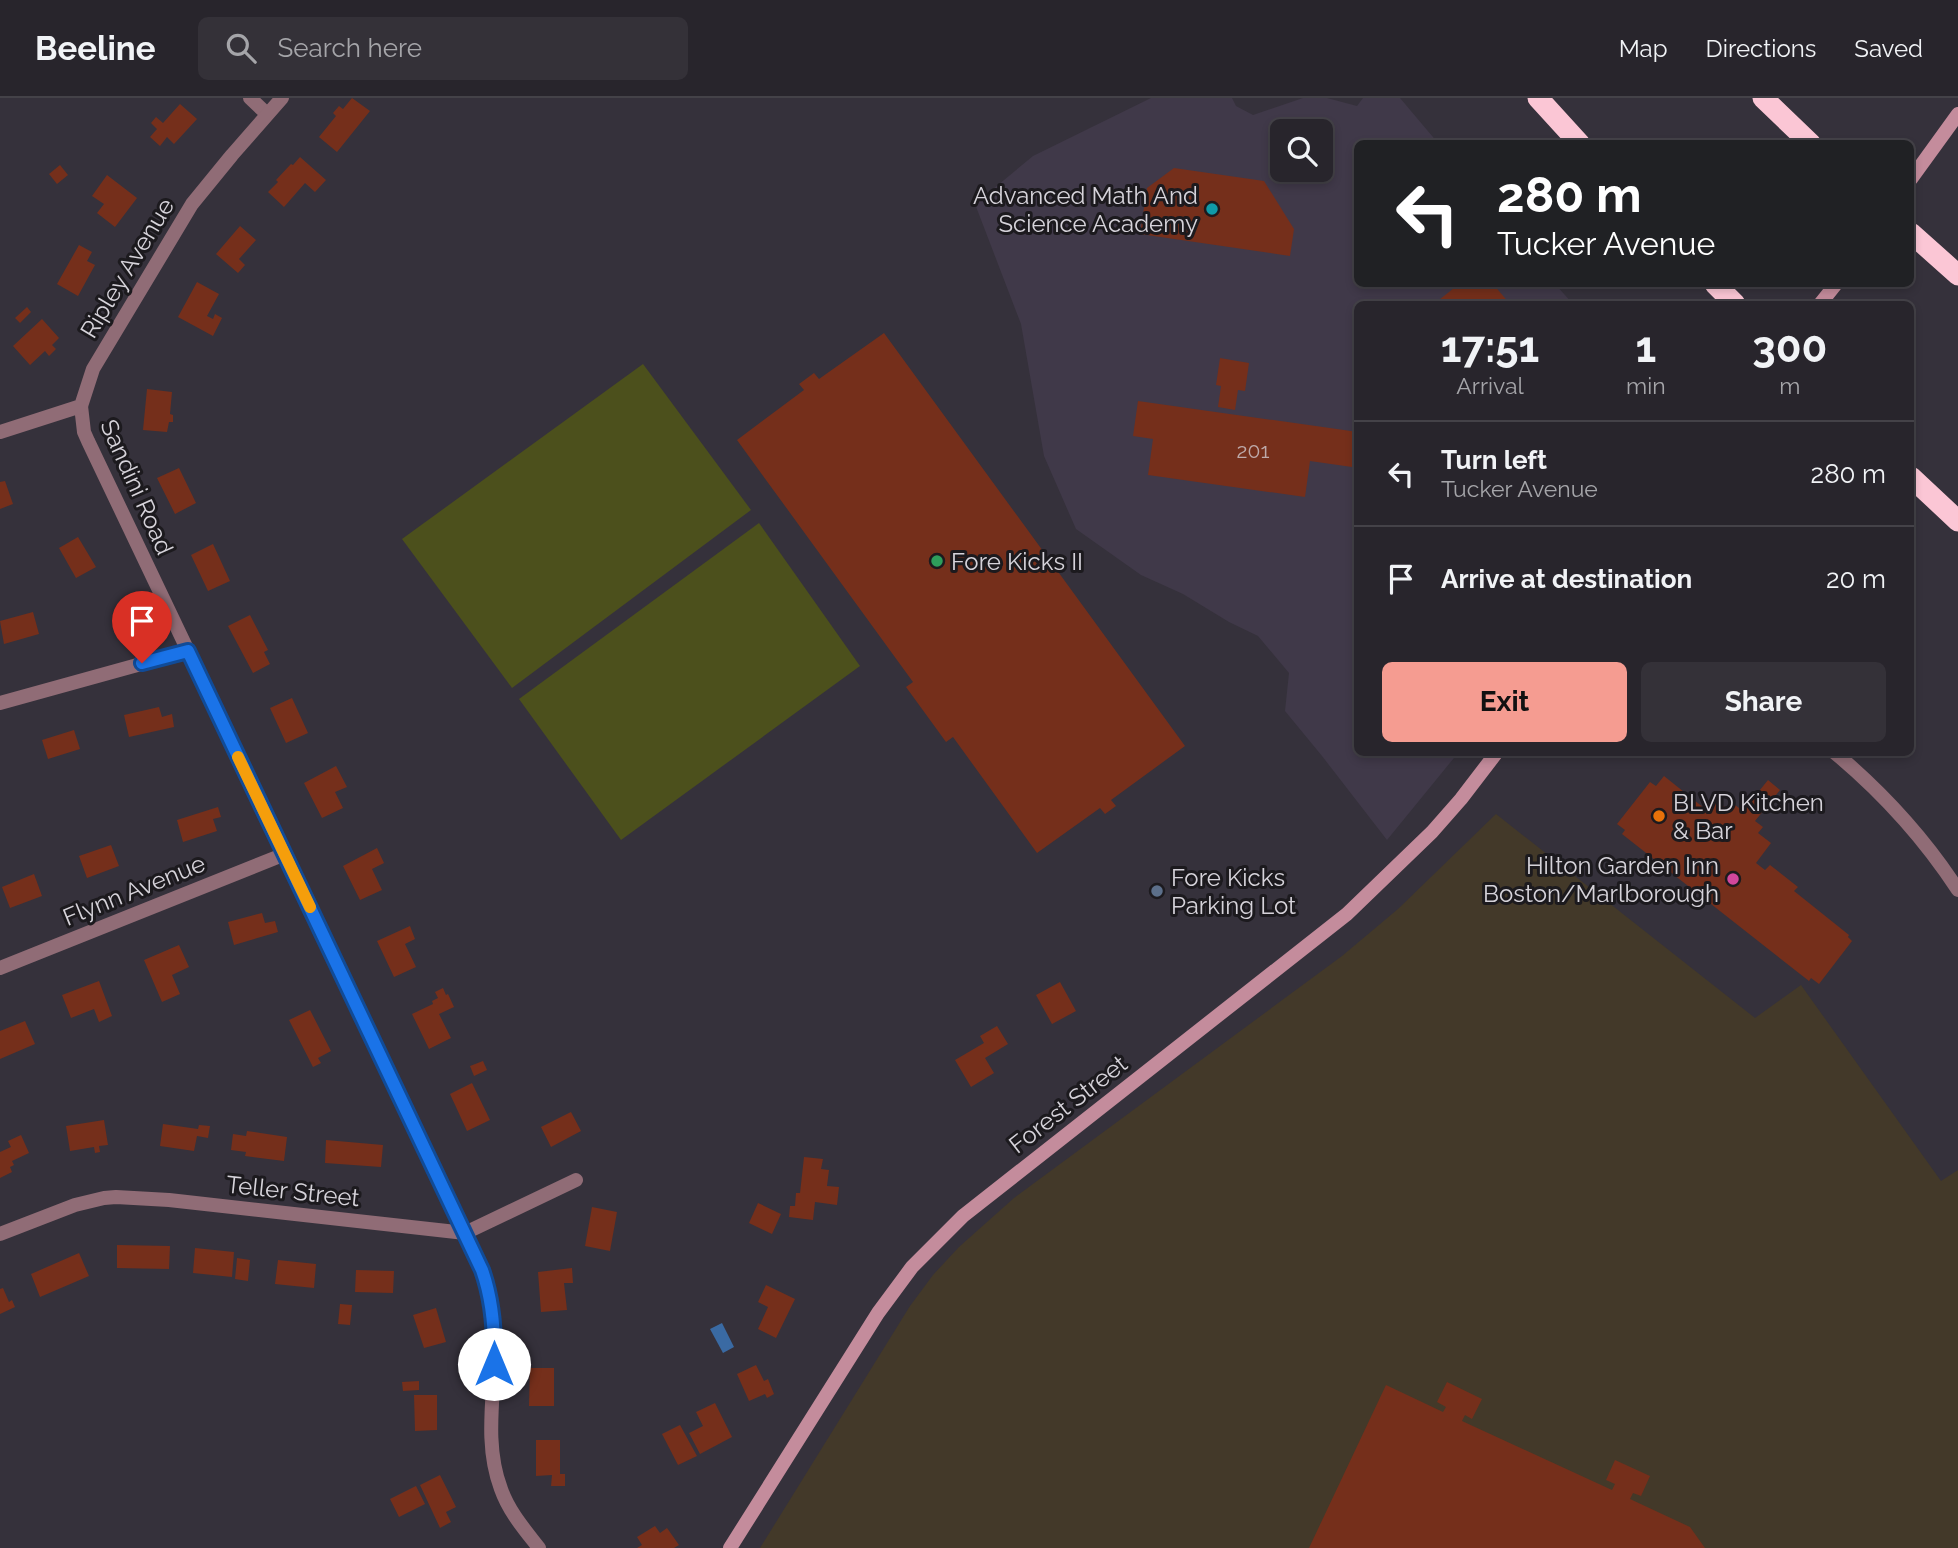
<!DOCTYPE html>
<style>
:root{--surface:#28252c;--page:#343138;--text:#f1f3f6;--muted:#a5a5a9;--line:#444248;--accent:#f59c91}
body{margin:0;font-family:Raleway,sans-serif;background:var(--page);color:var(--text);height:100vh;display:flex;flex-direction:column;font-size:26px;white-space:nowrap}
*{box-sizing:border-box;margin:0}
p{font-size:23px;color:var(--muted)}
.icon{flex:none;width:38px;height:38px;fill:none;stroke:currentColor;stroke-width:2;stroke-linecap:round;stroke-linejoin:round}
.map{position:relative;flex:1;overflow:hidden}
.details{position:absolute;left:1354px;top:203px;width:560px;height:455px;display:flex;flex-direction:column;background:var(--surface);border-radius:10px;box-shadow:0 4px 10px #0003,0 0 0 2px var(--line)}
.details>*{flex:none}
.hud{position:absolute;left:1354px;top:42px;width:560px;height:147px;border-radius:10px;box-shadow:0 4px 10px #0003,0 0 0 2px var(--line);background:#202124;color:#fff;overflow:hidden}
.buttons{position:absolute;left:1270px;top:21px;display:grid;gap:14px}
.buttons a{display:grid;place-items:center;width:63px;height:63px;border-radius:10px;background:var(--surface);box-shadow:0 4px 10px #0003,0 0 0 2px var(--line);font-size:35px}
.pin{position:absolute;display:grid;place-items:center;width:60px;height:60px;color:#fff;margin:-72px -30px;border-radius:50% 50% 50% 0;rotate:-45deg;box-shadow:0 0 7px #0007}
.pin .icon{rotate:45deg}
.me{position:absolute;width:77px;margin:-38px;rotate:0deg;stroke-linejoin:round;filter:drop-shadow(0 0 5px #0008)}
.turn{display:flex;align-items:center;gap:24px;height:147px;padding:0 28px;font-size:32px}
.turn .icon{width:91px;height:91px;stroke-width:2.5}
.turn b{display:block;font-size:49px;line-height:60px}
.eta{display:flex;justify-content:space-evenly;align-items:center;height:119px;text-align:center}
.eta b{font-size:42px;font-weight:700;line-height:49px}
.primary-button{display:flex;gap:14px;margin-top:auto;padding:14px 28px}
.primary-button a{flex:1;height:80px;border-radius:10px;background:var(--accent);color:#111;font-size:28px;font-weight:700;line-height:80px;text-align:center}
.primary-button a+a{background:var(--page);color:var(--text)}
ul{padding:0;list-style:none}
li{display:flex;align-items:center;gap:21px;height:105px;padding:0 28px;border-top:2px solid var(--line)}
li div{flex:1}
li b{display:block;font-size:26px}
li em{font-style:normal}
header{display:flex;align-items:center;gap:42px;box-sizing:border-box;height:98px;padding:0 35px;background:var(--surface);border-bottom:2px solid var(--line)}
header strong{font-size:33px}
nav{display:flex;gap:38px;margin-inline-start:auto;font-size:24px}
.search{width:490px;height:63px;background:var(--page);display:flex;align-items:center;gap:18px;box-sizing:border-box;padding:0 24px;border-radius:10px;color:var(--muted);font-size:26px}
.map>svg:first-child{display:block}
.commercial{fill:#433929}
.built{fill:#403949;fill-rule:evenodd}
.green{fill:#4c501c}
.water{fill:#3a6aa3}
.building{fill:#752f1b}
.lines{fill:none;stroke-linecap:round;stroke-linejoin:round}
.minor{stroke:#906c76;stroke-width:14}
.secondary{stroke:#c48c9c;stroke-width:14}
.motorway{stroke:#fbc6d5;stroke-width:21}
.route-casing{stroke:#114b97;stroke-width:18}
.route{stroke:#1a73e8;stroke-width:12}
.slow{stroke:#f59e0b;stroke-width:12}
.culture-dot{fill:#0f9aa8;stroke:#1c1a1e;stroke-width:2.5}
.leisure-dot{fill:#2e9e5b;stroke:#1c1a1e;stroke-width:2.5}
.food-dot{fill:#e8710a;stroke:#1c1a1e;stroke-width:2.5}
.hotel-dot{fill:#d1479c;stroke:#1c1a1e;stroke-width:2.5}
.service-dot{fill:#5c6f8a;stroke:#1c1a1e;stroke-width:2.5}
.labels{text-anchor:middle;dominant-baseline:central;stroke-width:6;stroke-linejoin:round;paint-order:stroke}
.number-label{font-size:21px;fill:#beaaaa}
.poi-label{font-size:24px;fill:#d6d3da;stroke:#1c1a1e;text-anchor:start}
.street-label{font-size:24px;fill:#d6d3da;stroke:#1c1a1e}
</style>
<header>
<strong>Beeline</strong>
<div class="search"><svg class="icon" aria-label="search" viewBox="0 0 24 24"><circle cx="10" cy="10" r="6"/><path d="M15 15l6 6"/></svg>Search here</div>
<nav><a>Map</a><a>Directions</a><a>Saved</a></nav>
</header>
<div class="map">
<svg width="1958" height="1450" viewBox="0 0 1958 1450">
<rect width="100%" height="100%" fill="#35313b"/>
<path class="commercial" d="M 1496,716 L 1755,920 L 1801,887 L 1941,1083 L 1958,1072 L 1958,1450 L 760,1450 L 910,1208 L 933,1177 L 959,1149 L 1014,1100 L 1342,858 L 1398,811 Z"/>
<path class="built" d="M 1151,0 L 1232,0 L 1236,8 L 1253,17 L 1303,0 L 1327,0 L 1357,8 L 1363,0 L 1400,0 L 1438,45 L 1358,46 L 1358,186 L 1555,186 L 1573,206 L 1358,206 L 1358,654 L 1458,655 L 1387,742 L 1322,658 L 1285,613 L 1289,575 L 1258,538 L 1229,524 L 1183,496 L 1141,477 L 1076,431 L 1044,358 L 1021,226 L 975,106 L 1033,58 ZM 1283,33 L 1321,33 L 1321,72 L 1283,72 Z"/>
<g class="green">
<path d="M 643,266 L 751,412 L 512,590 L 402,441 Z"/>
<path d="M 759,425 L 860,568 L 621,742 L 519,601 Z"/>
</g>
<path class="water" d="M 722,1225 L 734,1249 L 723,1255 L 710,1231 Z"/>
<g class="building">
<path d="M 352,0 L 370,13 L 337,54 L 319,39 L 336,18 L 333,15 L 339,8 L 343,11 Z"/>
<path d="M 180,6 L 197,21 L 174,46 L 167,39 L 160,48 L 150,39 L 157,31 L 151,25 L 156,19 L 163,25 Z"/>
<path d="M 300,59 L 326,82 L 315,94 L 305,85 L 284,109 L 268,94 L 278,84 L 276,82 L 291,66 L 293,67 Z"/>
<path d="M 60,67 L 68,77 L 57,86 L 49,76 Z"/>
<path d="M 1174,70 L 1264,83 L 1294,131 L 1290,158 L 1140,136 L 1147,90 Z"/>
<path d="M 107,77 L 137,100 L 115,129 L 97,115 L 104,106 L 92,98 Z"/>
<path d="M 240,128 L 256,142 L 239,161 L 245,167 L 238,175 L 216,156 Z"/>
<path d="M 79,147 L 92,154 L 87,163 L 95,167 L 78,198 L 57,186 Z"/>
<path d="M 197,184 L 219,196 L 207,218 L 213,221 L 215,216 L 222,220 L 213,238 L 178,219 Z"/>
<path d="M 1459,186 L 1493,186 L 1510,206 L 1434,206 Z"/>
<path d="M 27,209 L 31,214 L 20,225 L 15,220 Z"/>
<path d="M 42,221 L 59,240 L 52,247 L 56,251 L 49,258 L 45,253 L 30,267 L 13,248 Z"/>
<path d="M 884,235 L 1185,648 L 1111,702 L 1116,708 L 1105,716 L 1100,710 L 1037,755 L 953,639 L 946,644 L 906,589 L 913,584 L 737,342 L 804,292 L 799,286 L 814,275 L 819,281 Z"/>
<path d="M 1220,260 L 1249,265 L 1245,293 L 1238,292 L 1235,312 L 1218,309 L 1221,288 L 1216,287 Z"/>
<path d="M 147,291 L 172,294 L 170,316 L 173,317 L 173,324 L 169,324 L 167,334 L 143,332 Z"/>
<path d="M 1138,303 L 1358,334 L 1352,369 L 1310,363 L 1305,399 L 1148,377 L 1153,341 L 1133,338 Z"/>
<path d="M 179,370 L 196,405 L 175,416 L 157,380 Z"/>
<path d="M 5,383 L 13,406 L 0,411 L 0,384 Z"/>
<path d="M 78,439 L 96,469 L 76,480 L 59,450 Z"/>
<path d="M 213,446 L 230,483 L 208,493 L 191,457 Z"/>
<path d="M 33,514 L 39,536 L 4,546 L 0,523 Z"/>
<path d="M 250,517 L 268,552 L 264,554 L 270,566 L 253,575 L 228,528 Z"/>
<path d="M 292,600 L 308,635 L 286,645 L 270,610 Z"/>
<path d="M 159,609 L 162,619 L 172,616 L 174,629 L 129,639 L 124,617 Z"/>
<path d="M 74,632 L 80,651 L 48,661 L 42,642 Z"/>
<path d="M 336,668 L 347,689 L 335,694 L 343,710 L 322,720 L 304,685 Z"/>
<path d="M 1664,678 L 1709,714 L 1717,703 L 1730,713 L 1735,707 L 1743,713 L 1768,682 L 1780,692 L 1755,723 L 1763,729 L 1758,735 L 1771,745 L 1756,765 L 1765,772 L 1770,767 L 1798,789 L 1794,793 L 1849,837 L 1848,839 L 1852,843 L 1819,886 L 1811,880 L 1809,883 L 1622,736 L 1625,732 L 1617,726 L 1650,684 L 1656,688 Z"/>
<path d="M 218,709 L 221,719 L 213,721 L 217,733 L 183,744 L 177,722 Z"/>
<path d="M 111,747 L 119,768 L 87,780 L 79,758 Z"/>
<path d="M 377,750 L 384,765 L 372,771 L 382,792 L 360,802 L 343,768 Z"/>
<path d="M 34,776 L 42,798 L 10,810 L 2,789 Z"/>
<path d="M 262,815 L 265,825 L 275,823 L 278,834 L 234,847 L 228,824 Z"/>
<path d="M 410,828 L 415,841 L 405,846 L 416,869 L 394,879 L 377,843 Z"/>
<path d="M 179,847 L 189,869 L 172,877 L 180,896 L 162,904 L 144,862 Z"/>
<path d="M 99,883 L 112,918 L 99,924 L 94,911 L 71,920 L 62,897 Z"/>
<path d="M 1060,884 L 1076,913 L 1052,926 L 1036,897 Z"/>
<path d="M 443,890 L 446,897 L 448,896 L 454,909 L 439,916 L 451,940 L 429,951 L 412,916 L 433,906 L 432,903 L 438,900 L 435,894 Z"/>
<path d="M 310,912 L 331,953 L 318,960 L 321,965 L 313,969 L 289,922 Z"/>
<path d="M 25,923 L 35,946 L 0,961 L 0,933 Z"/>
<path d="M 997,928 L 1008,946 L 985,960 L 994,975 L 971,989 L 955,962 L 984,945 L 980,938 Z"/>
<path d="M 483,963 L 487,972 L 474,978 L 470,968 Z"/>
<path d="M 472,985 L 490,1022 L 467,1033 L 450,996 Z"/>
<path d="M 571,1014 L 581,1033 L 551,1049 L 541,1029 Z"/>
<path d="M 104,1022 L 108,1047 L 99,1048 L 100,1054 L 95,1055 L 94,1049 L 70,1053 L 66,1028 Z"/>
<path d="M 163,1026 L 198,1031 L 199,1027 L 210,1028 L 208,1040 L 197,1038 L 194,1053 L 160,1048 Z"/>
<path d="M 247,1033 L 287,1039 L 284,1063 L 245,1058 L 246,1054 L 231,1052 L 233,1036 L 246,1038 Z"/>
<path d="M 21,1037 L 29,1055 L 12,1063 L 14,1067 L 10,1069 L 12,1074 L 0,1080 L 0,1054 L 11,1049 L 8,1043 Z"/>
<path d="M 326,1042 L 383,1047 L 381,1069 L 325,1065 Z"/>
<path d="M 804,1059 L 823,1061 L 821,1071 L 829,1072 L 827,1088 L 839,1089 L 837,1107 L 815,1104 L 813,1122 L 789,1119 L 790,1108 L 795,1108 L 796,1095 L 800,1095 Z"/>
<path d="M 758,1105 L 781,1116 L 772,1136 L 749,1125 Z"/>
<path d="M 592,1109 L 617,1114 L 610,1153 L 585,1148 Z"/>
<path d="M 117,1147 L 170,1148 L 169,1171 L 117,1170 Z"/>
<path d="M 195,1150 L 234,1154 L 232,1179 L 193,1175 Z"/>
<path d="M 79,1155 L 89,1178 L 40,1199 L 31,1176 Z"/>
<path d="M 237,1160 L 250,1162 L 248,1183 L 235,1181 Z"/>
<path d="M 278,1162 L 316,1166 L 314,1190 L 275,1186 Z"/>
<path d="M 572,1170 L 573,1185 L 564,1185 L 567,1212 L 541,1214 L 538,1174 Z"/>
<path d="M 356,1172 L 394,1173 L 393,1195 L 355,1194 Z"/>
<path d="M 766,1187 L 795,1201 L 776,1240 L 758,1231 L 768,1209 L 758,1204 Z"/>
<path d="M 3,1190 L 9,1204 L 12,1202 L 15,1209 L 0,1216 L 0,1191 Z"/>
<path d="M 340,1206 L 352,1207 L 350,1227 L 338,1226 Z"/>
<path d="M 436,1210 L 446,1244 L 424,1250 L 413,1217 Z"/>
<path d="M 756,1267 L 764,1283 L 768,1281 L 774,1296 L 767,1300 L 765,1296 L 749,1303 L 737,1276 Z"/>
<path d="M 530,1270 L 554,1270 L 554,1308 L 529,1308 Z"/>
<path d="M 419,1283 L 419,1292 L 403,1293 L 402,1284 Z"/>
<path d="M 1447,1284 L 1482,1301 L 1472,1321 L 1465,1317 L 1462,1323 L 1612,1392 L 1615,1386 L 1606,1382 L 1615,1362 L 1650,1378 L 1641,1398 L 1633,1395 L 1630,1401 L 1690,1429 L 1705,1450 L 1309,1450 L 1386,1287 L 1443,1314 L 1446,1309 L 1437,1304 Z"/>
<path d="M 414,1297 L 437,1297 L 437,1332 L 415,1333 Z"/>
<path d="M 715,1305 L 732,1339 L 700,1356 L 689,1335 L 703,1328 L 696,1314 Z"/>
<path d="M 680,1327 L 697,1358 L 678,1367 L 662,1336 Z"/>
<path d="M 536,1342 L 560,1342 L 560,1376 L 565,1376 L 565,1388 L 551,1388 L 552,1377 L 536,1378 Z"/>
<path d="M 440,1377 L 456,1409 L 446,1414 L 451,1424 L 440,1430 L 420,1387 Z"/>
<path d="M 416,1388 L 425,1406 L 399,1419 L 390,1401 Z"/>
<path d="M 655,1428 L 660,1435 L 667,1430 L 679,1447 L 674,1450 L 637,1450 L 642,1447 L 637,1439 Z"/>
</g>
<g class="lines">
<g class="minor">
<path d="M 250,0 L 267,16"/>
<path d="M 81,308 L 84,334 L 88,343 L 483,1172 C 492,1198 495,1225 495,1252 C 494,1299 484,1346 501,1391 C 509,1414 525,1432 539,1450"/>
<path d="M 0,334 L 81,308 L 93,271 L 192,106 L 232,57 L 282,0"/>
<path d="M 0,605 L 188,553"/>
<path d="M 1834,654 C 1882,694 1924,740 1958,792"/>
<path d="M 0,870 L 285,756"/>
<path d="M 0,1136 L 75,1107 L 104,1100 L 116,1099 L 169,1102 L 465,1135 L 576,1082"/>
</g>
<g class="secondary">
<path d="M 1911,81 L 1958,16"/>
<path d="M 1820,206 L 1836,186"/>
<path d="M 730,1450 L 878,1215 L 912,1169 L 963,1118 L 1347,816 L 1432,734 L 1461,701 L 1497,654"/>
</g>
<g class="motorway">
<path d="M 1538,0 L 1580,46"/>
<path d="M 1763,0 L 1811,46"/>
<path d="M 1911,135 L 1958,177"/>
<path d="M 1715,186 L 1735,206"/>
<path d="M 1911,379 L 1958,423"/>
</g>
</g>
<g class="lines">
<defs>
<path id="route" d="M 142,565 L 188,553 L 482,1172 C 493,1203 495,1234 494,1266"/>
</defs>
<use href="#route" class="route-casing"/>
<use href="#route" class="route"/>
<path class="slow" d="M 238,659 L 310,809"/>
</g>
<circle class="culture-dot" cx="1212" cy="111" r="7"/>
<circle class="leisure-dot" cx="937" cy="463" r="7"/>
<circle class="food-dot" cx="1659" cy="718" r="7"/>
<circle class="hotel-dot" cx="1733" cy="781" r="7"/>
<circle class="service-dot" cx="1157" cy="793" r="7"/>
<g class="labels">
<g class="number-label">
<text x="1253" y="352">201</text>
</g>
<g class="poi-label">
<text x="1198" y="97" text-anchor="end">Advanced Math And<tspan x="1198" dy="28">Science Academy</tspan></text>
<text x="951" y="463">Fore Kicks II</text>
<text x="1673" y="704">BLVD Kitchen<tspan x="1673" dy="28">&amp; Bar</tspan></text>
<text x="1719" y="767" text-anchor="end">Hilton Garden Inn<tspan x="1719" dy="28">Boston/Marlborough</tspan></text>
<text x="1171" y="779">Fore Kicks<tspan x="1171" dy="28">Parking Lot</tspan></text>
</g>
<g class="street-label">
<text transform="translate(127 170) rotate(-59)">Ripley Avenue</text>
<text transform="translate(137 389) rotate(66)">Sandini Road</text>
<text transform="translate(134 792) rotate(-22)">Flynn Avenue</text>
<text transform="translate(1068 1006) rotate(-38)">Forest Street</text>
<text transform="translate(293 1093) rotate(6)">Teller Street</text>
</g>
</g>
</svg>
<div class="buttons">
<a><svg class="icon" aria-label="search" viewBox="0 0 24 24"><circle cx="10" cy="10" r="6"/><path d="M15 15l6 6"/></svg></a>
</div>
<div class="pin" style="left:142px;top:565px;background:#d93025"><svg class="icon" aria-label="arrive" viewBox="0 0 24 24"><path d="M6 21V4h12l-3 4 3 4H6"/></svg></div>
<svg class="me" style="left:494px;top:1266px" viewBox="-20 -20 40 40"><circle r="19" fill="#fff"/><path d="M0-13L10 11 0 6-10 11z" fill="#1a73e8"/></svg>
<div class="hud">
<div class="turn"><svg class="icon" aria-label="left" viewBox="0 0 24 24"><path d="M17 20v-9H6M10 6l-5 5 5 5"/></svg><div><b>280 m</b>Tucker Avenue</div></div>
</div>
<section class="details">
<div class="eta">
<div><b>17:51</b><p>Arrival</p></div>
<div><b>1</b><p>min</p></div>
<div><b>300</b><p>m</p></div>
</div>
<ul>
<li><svg class="icon" aria-label="left" viewBox="0 0 24 24"><path d="M17 20v-9H6M10 6l-5 5 5 5"/></svg><div><b>Turn left</b><p>Tucker Avenue</p></div><em>280 m</em></li>
<li><svg class="icon" aria-label="arrive" viewBox="0 0 24 24"><path d="M6 21V4h12l-3 4 3 4H6"/></svg><div><b>Arrive at destination</b></div><em>20 m</em></li>
</ul>
<div class="primary-button"><a>Exit</a><a>Share</a></div>
</section>
</div>
